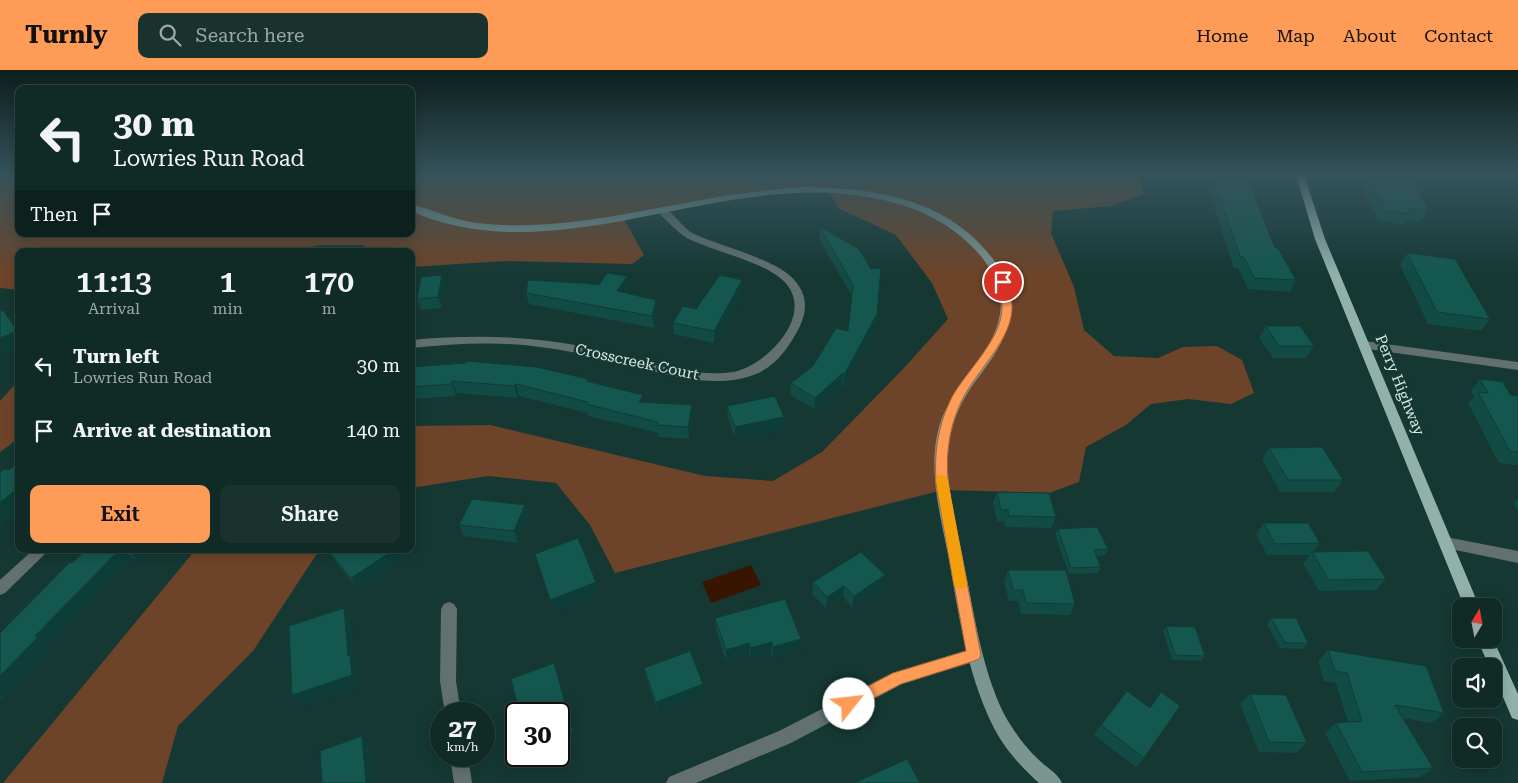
<!DOCTYPE html>
<style>
:root{--surface:#102a26;--page:#19322e;--text:#f1f3f6;--muted:#9ca7a7;--line:#304643;--accent:#fe9c57}
body{margin:0;font-family:"Roboto Serif",serif;background:var(--page);color:var(--text);height:100vh;display:flex;flex-direction:column;font-size:19px;white-space:nowrap}
*{box-sizing:border-box;margin:0}
p{font-size:16px;color:var(--muted)}
.icon{flex:none;width:28px;height:28px;fill:none;stroke:currentColor;stroke-width:2;stroke-linecap:round;stroke-linejoin:round}
.map{position:relative;flex:1;overflow:hidden}
.sheet{position:absolute;left:15px;top:178px;width:400px;height:305px;display:flex;flex-direction:column;background:var(--surface);border-radius:10px;box-shadow:0 2px 12px #0003,0 0 0 1px var(--line)}
.sheet>*{flex:none}
.banner{position:absolute;left:15px;top:15px;width:400px;height:152px;border-radius:10px;box-shadow:0 2px 12px #0003,0 0 0 1px var(--line);background:#102a26;color:var(--text);overflow:hidden}
.needle{width:32px;rotate:10deg}
.fabs{position:absolute;left:1452px;top:528px;display:grid;gap:10px}
.fabs a{display:grid;place-items:center;width:50px;height:50px;border-radius:10px;background:var(--surface);box-shadow:0 2px 12px #0003,0 0 0 1px var(--line);font-size:25px}
.speed{position:absolute;left:430px;top:632px;display:flex;gap:10px;font-size:25px;font-weight:700;text-align:center}
.speed>*{display:grid;place-content:center;width:65px;height:65px;border-radius:50%;background:var(--surface);box-shadow:0 2px 12px #0003,0 0 0 1px var(--line);line-height:1}
.speed small{font-size:12px;font-weight:400}
.speed .limit{border:2px solid #111;border-radius:8px;background:#fff;color:#111}
.pin{position:absolute;display:grid;place-items:center;width:42px;height:42px;color:#fff;margin:-21px;border:2px solid #fff;border-radius:50%;box-shadow:0 1px 5px #0007}
.me{position:absolute;width:55px;margin:-28px;rotate:61deg;stroke-linejoin:round;filter:drop-shadow(0 0 4px #0008)}
.turn{display:flex;align-items:center;gap:18px;height:105px;padding:0 15px;font-size:22px}
.turn .icon{width:65px;height:65px;stroke-width:2.5}
.turn b{display:block;font-size:35px;line-height:42px}
.then{display:flex;align-items:center;height:48px;padding:0 15px;background:#0003;gap:10px;font-size:19px}
.eta{display:flex;justify-content:space-evenly;align-items:center;height:85px;text-align:center}
.eta b{font-size:30px;font-weight:600;line-height:35px}
.action{display:flex;gap:10px;margin-top:auto;padding:10px 15px}
.action a{flex:1;height:58px;border-radius:10px;background:var(--accent);color:#111;font-size:20px;font-weight:600;line-height:58px;text-align:center}
.action a+a{background:var(--page);color:var(--text)}
ul{padding:0;list-style:none}
li{display:flex;align-items:center;gap:15px;height:65px;padding:0 15px}
li div{flex:1}
li b{display:block;font-size:19px}
li em{font-style:normal}
header{display:flex;align-items:center;gap:30px;box-sizing:border-box;height:70px;padding:0 25px;background:var(--accent);color:#111}
header strong{font-size:24px}
nav{display:flex;gap:28px;margin-inline-start:auto;font-size:18px}
.search{width:350px;height:45px;background:var(--page);display:flex;align-items:center;gap:12px;box-sizing:border-box;padding:0 18px;border-radius:10px;color:var(--muted);font-size:19px}
.map>svg:first-child{display:block}
.green{fill:#6d4429}
.water{fill:#371500}
.lines{fill:none;stroke-linecap:round;stroke-linejoin:round}
.lane{fill:#62716f;fill-rule:evenodd}
.street{fill:#62716f;fill-rule:evenodd}
.secondary{fill:#7d9591;fill-rule:evenodd}
.primary{fill:#92b1ab;fill-rule:evenodd}
.wall{fill:#114b44}
.shaded-wall{fill:#0e3d37}
.building{fill:#14574f;stroke:#0e3d37}
.route{fill:#fe9c57;stroke:#a56539}
.slow{fill:#f59e0b}
.labels{text-anchor:middle;dominant-baseline:central;stroke-width:5;stroke-linejoin:round;paint-order:stroke}
.street-label{font-size:15px;fill:#d6e9e5;stroke:#153833}
</style>
<header>
<strong>Turnly</strong>
<div class="search"><svg class="icon" aria-label="search" viewBox="0 0 24 24"><circle cx="10" cy="10" r="6"/><path d="M15 15l6 6"/></svg>Search here</div>
<nav><a>Home</a><a>Map</a><a>About</a><a>Contact</a></nav>
</header>
<div class="map">
<svg width="1518" height="713" viewBox="0 0 1518 713">
<rect width="100%" height="100%" fill="#153833"/>
<g class="green">
<path d="M 0,105 L 19,105 L 19,164 L 411,164 L 411,105 L 1139,105 L 1144,124 L 1111,136 L 1053,141 L 1051,163 L 1074,217 L 1084,260 L 1114,286 L 1158,288 L 1183,277 L 1217,276 L 1242,290 L 1254,323 L 1231,334 L 1188,329 L 1151,334 L 1126,355 L 1086,377 L 1079,412 L 1049,423 L 943,420 L 615,503 L 590,455 L 556,413 L 488,406 L 411,418 L 411,356 L 490,355 L 705,406 L 773,411 L 822,382 L 904,298 L 948,249 L 932,213 L 896,165 L 838,138 L 828,119 L 783,120 L 624,149 L 644,185 L 632,194 L 504,191 L 411,197 L 411,181 L 370,181 L 363,175 L 321,175 L 288,181 L 19,181 L 19,220 L 0,218 Z"/>
<path d="M 19,310 L 19,368 L 0,382 L 0,331 Z"/>
<path d="M 196,479 L 320,479 L 253,581 L 178,656 L 162,713 L 3,713 Z"/>
</g>
<path class="water" d="M 751,495 L 761,515 L 711,533 L 702,512 Z"/>
<g class="lines">
<path class="lane" d="M 1446,467 L 1518,481 L 1518,493 L 1441,477 L 1439,473 L 1441,469 Z"/>
<g class="street">
<path d="M 662,138 C 675,142 682,158 694,164 C 722,177 778,189 796,212 C 808,227 807,242 799,258 C 789,277 777,295 756,304 C 711,322 655,301 611,290 C 587,285 564,280 540,277 C 497,271 454,274 411,278 L 411,270 C 468,265 524,265 581,276 C 626,285 688,309 733,302 C 765,296 812,249 788,216 C 772,193 714,182 687,168 C 677,162 667,151 659,143 L 657,141 Z"/>
<path d="M 1364,271 L 1518,292 L 1518,300 L 1360,278 L 1358,275 L 1360,272 Z"/>
<path d="M 34,479 L 50,479 L 5,523 L 0,525 L 0,510 Z"/>
<path d="M 449,532 L 454,534 L 457,539 L 456,611 L 461,644 L 445,644 L 440,611 L 441,539 L 444,534 Z"/>
<path d="M 974,578 L 980,580 L 982,585 L 980,590 L 902,614 L 791,673 L 696,713 L 666,713 L 669,707 L 779,661 L 892,603 Z"/>
<path d="M 450,686 L 468,686 L 472,713 L 454,713 Z"/>
</g>
<path class="secondary" d="M 801,117 C 873,118 946,127 993,189 C 1009,210 1017,234 1007,259 C 1000,280 985,298 972,316 C 951,346 945,378 949,414 C 952,442 960,471 965,499 C 975,548 982,599 1004,644 C 1013,660 1024,676 1037,688 C 1045,697 1057,702 1062,713 L 1039,713 C 1020,696 1003,677 992,654 C 967,602 959,546 949,490 C 941,447 927,400 939,357 C 951,315 993,287 1000,244 C 1005,212 983,184 959,165 C 932,143 902,133 868,127 C 718,100 556,205 411,141 L 411,134 C 434,140 453,150 477,153 C 554,162 631,142 707,129 C 738,123 769,120 801,117 Z"/>
<g class="primary">
<path d="M 1296,105 L 1304,105 L 1325,169 L 1479,536 L 1464,536 L 1315,169 Z"/>
<path d="M 1477,569 L 1493,569 L 1518,624 L 1518,650 L 1512,648 L 1494,606 L 1494,596 L 1489,596 Z"/>
</g>
</g>
<g class="wall">
<path d="M 1203,105 L 1247,105 L 1247,108 L 1275,178 L 1296,210 L 1290,222 L 1248,219 L 1238,198 L 1234,198 Z"/>
<path d="M 1358,105 L 1411,105 L 1428,141 L 1420,152 L 1407,150 L 1404,155 L 1378,151 L 1375,142 L 1372,141 Z"/>
<path d="M 820,157 L 877,244 L 876,256 L 843,317 L 842,315 L 814,339 L 790,325 L 791,313 L 813,296 L 848,261 L 852,226 L 819,169 Z"/>
<path d="M 1407,183 L 1490,249 L 1481,261 L 1428,254 L 1400,195 Z"/>
<path d="M 442,205 L 446,216 L 442,238 L 421,240 L 417,229 Z"/>
<path d="M 742,210 L 743,222 L 714,273 L 674,264 L 673,253 Z"/>
<path d="M 599,215 L 628,218 L 625,223 L 656,230 L 657,242 L 654,258 L 529,234 L 526,223 Z"/>
<path d="M 1266,256 L 1314,276 L 1306,288 L 1273,288 L 1259,268 Z"/>
<path d="M 411,297 L 588,312 L 645,333 L 692,335 L 692,347 L 689,369 L 659,367 L 658,363 L 589,346 L 588,343 L 519,326 L 518,328 L 457,323 L 456,326 L 411,329 Z"/>
<path d="M 1480,309 L 1510,325 L 1518,326 L 1518,395 L 1499,393 L 1468,333 L 1474,327 L 1471,321 Z"/>
<path d="M 727,336 L 783,359 L 735,369 L 728,347 Z"/>
<path d="M 1269,378 L 1343,410 L 1334,422 L 1280,422 L 1262,389 Z"/>
<path d="M 997,422 L 1056,447 L 1051,458 L 1005,457 L 1004,452 L 997,451 L 993,433 Z"/>
<path d="M 1518,429 L 1518,441 L 1514,433 Z"/>
<path d="M 525,435 L 529,447 L 518,473 L 464,466 L 459,455 Z"/>
<path d="M 1264,453 L 1320,473 L 1313,482 L 1386,509 L 1376,520 L 1319,521 L 1303,493 L 1310,485 L 1267,485 L 1256,464 Z"/>
<path d="M 1058,459 L 1108,479 L 1105,485 L 1096,486 L 1101,497 L 1098,503 L 1069,504 L 1055,465 Z"/>
<path d="M 87,479 L 148,479 L 137,490 L 132,488 L 49,576 L 50,577 L 4,628 L 0,627 L 0,563 Z"/>
<path d="M 330,483 L 412,483 L 358,519 L 337,494 Z"/>
<path d="M 1008,500 L 1075,534 L 1070,545 L 1021,544 L 1018,531 L 1009,531 L 1004,511 Z"/>
<path d="M 885,505 L 883,517 L 852,537 L 843,527 L 826,538 L 812,524 L 813,512 Z"/>
<path d="M 715,548 L 801,569 L 800,579 L 773,587 L 771,583 L 751,589 L 749,584 L 726,591 L 716,559 Z"/>
<path d="M 1271,548 L 1308,573 L 1303,579 L 1280,578 L 1267,554 Z"/>
<path d="M 1166,556 L 1205,586 L 1201,591 L 1172,590 L 1163,561 Z"/>
<path d="M 1328,580 L 1444,643 L 1431,653 L 1403,648 L 1433,698 L 1420,707 L 1350,711 L 1325,663 L 1336,653 L 1348,652 L 1336,613 L 1324,611 L 1318,591 Z"/>
<path d="M 644,598 L 704,624 L 658,642 L 646,608 Z"/>
<path d="M 1250,624 L 1307,673 L 1296,683 L 1259,682 L 1240,634 Z"/>
<path d="M 1101,655 L 1144,688 L 1136,697 L 1094,665 Z"/>
</g>
<g class="shaded-wall">
<path d="M 442,205 L 446,216 L 442,238 L 438,227 Z"/>
<path d="M 627,206 L 628,218 L 618,233 L 617,221 Z"/>
<path d="M 742,210 L 743,222 L 714,273 L 714,261 Z"/>
<path d="M 656,230 L 657,242 L 654,258 L 652,246 Z"/>
<path d="M 3,240 L 19,261 L 19,276 L 0,284 L 0,268 Z"/>
<path d="M 877,244 L 876,256 L 843,317 L 844,305 Z"/>
<path d="M 843,303 L 842,315 L 814,339 L 815,328 Z"/>
<path d="M 452,311 L 457,323 L 456,326 L 452,314 Z"/>
<path d="M 516,314 L 519,326 L 518,328 L 514,316 Z"/>
<path d="M 643,325 L 645,336 L 639,332 Z"/>
<path d="M 692,335 L 692,347 L 689,369 L 688,357 Z"/>
<path d="M 784,347 L 783,359 L 735,369 L 735,357 Z"/>
<path d="M 19,417 L 19,439 L 0,455 L 0,433 Z"/>
<path d="M 525,435 L 529,447 L 518,473 L 514,461 Z"/>
<path d="M 120,479 L 123,479 L 132,488 L 49,576 L 50,577 L 4,628 L 0,625 L 0,606 L 35,566 Z"/>
<path d="M 127,479 L 148,479 L 137,490 Z"/>
<path d="M 395,479 L 411,479 L 412,483 L 358,519 L 351,508 Z"/>
<path d="M 885,505 L 883,517 L 852,537 L 854,526 Z"/>
<path d="M 596,512 L 599,524 L 554,541 L 550,530 Z"/>
<path d="M 844,516 L 843,527 L 826,538 L 827,527 Z"/>
<path d="M 344,538 L 351,549 L 355,592 L 357,595 L 359,616 L 300,636 L 292,625 L 348,586 Z"/>
<path d="M 801,569 L 800,579 L 773,587 L 773,577 Z"/>
<path d="M 772,572 L 771,583 L 751,589 L 750,578 Z"/>
<path d="M 749,573 L 749,584 L 726,591 L 726,580 Z"/>
<path d="M 554,593 L 577,672 L 559,678 L 559,667 Z"/>
<path d="M 703,614 L 704,624 L 658,642 L 656,632 Z"/>
<path d="M 362,666 L 369,676 L 373,713 L 366,713 Z"/>
</g>
<g class="building">
<path d="M 1212,105 L 1247,105 L 1247,108 L 1275,178 L 1278,178 L 1296,210 L 1254,208 L 1244,187 L 1240,186 Z"/>
<path d="M 1369,105 L 1411,105 L 1428,141 L 1408,138 L 1411,144 L 1385,140 L 1382,130 L 1378,130 Z"/>
<path d="M 820,157 L 859,179 L 871,199 L 881,198 L 877,244 L 844,305 L 843,303 L 815,328 L 791,313 L 813,296 L 836,258 L 848,261 L 853,215 Z"/>
<path d="M 1407,183 L 1455,189 L 1490,249 L 1437,242 Z"/>
<path d="M 607,203 L 627,206 L 617,221 L 656,230 L 652,246 L 526,223 L 528,210 L 582,213 L 599,215 Z"/>
<path d="M 442,205 L 438,227 L 417,229 L 421,207 Z"/>
<path d="M 720,205 L 742,210 L 714,261 L 673,253 L 683,236 L 696,239 Z"/>
<path d="M 3,240 L 18,261 L 0,268 L 0,242 Z"/>
<path d="M 1266,256 L 1300,256 L 1314,276 L 1279,276 Z"/>
<path d="M 467,291 L 536,297 L 588,309 L 586,311 L 643,325 L 639,332 L 692,335 L 688,357 L 657,355 L 658,352 L 586,334 L 588,332 L 516,314 L 514,316 L 452,311 L 452,314 L 411,317 L 411,297 L 466,293 Z"/>
<path d="M 1480,309 L 1503,312 L 1510,325 L 1518,326 L 1518,382 L 1510,381 L 1478,322 L 1488,323 Z"/>
<path d="M 775,326 L 784,347 L 735,357 L 727,336 Z"/>
<path d="M 1322,377 L 1343,410 L 1288,410 L 1269,378 Z"/>
<path d="M 19,392 L 19,417 L 0,433 L 0,403 L 4,399 L 9,400 Z"/>
<path d="M 997,422 L 1049,423 L 1056,447 L 1009,446 L 1008,440 L 1001,440 Z"/>
<path d="M 472,429 L 525,435 L 514,461 L 459,455 Z"/>
<path d="M 1264,453 L 1308,453 L 1320,473 L 1275,474 Z"/>
<path d="M 1097,457 L 1108,479 L 1094,480 L 1101,497 L 1071,498 L 1058,459 Z"/>
<path d="M 578,468 L 596,512 L 550,530 L 535,484 Z"/>
<path d="M 87,479 L 120,479 L 35,566 L 38,567 L 0,606 L 0,563 L 70,492 L 72,493 Z"/>
<path d="M 337,479 L 395,479 L 351,508 L 330,483 Z"/>
<path d="M 1368,481 L 1386,509 L 1329,510 L 1312,482 Z"/>
<path d="M 861,482 L 885,505 L 854,526 L 844,516 L 827,527 L 813,512 Z"/>
<path d="M 1008,500 L 1066,500 L 1075,534 L 1026,533 L 1023,520 L 1013,520 Z"/>
<path d="M 785,529 L 801,569 L 773,577 L 772,572 L 750,578 L 749,573 L 726,580 L 715,548 Z"/>
<path d="M 344,538 L 348,586 L 350,585 L 352,605 L 292,625 L 289,556 Z"/>
<path d="M 1271,548 L 1296,548 L 1308,573 L 1285,573 Z"/>
<path d="M 1166,556 L 1195,557 L 1205,586 L 1175,585 Z"/>
<path d="M 1328,580 L 1426,596 L 1444,643 L 1395,635 L 1433,698 L 1362,702 L 1336,653 L 1362,651 L 1347,603 L 1335,601 Z"/>
<path d="M 690,581 L 703,614 L 656,632 L 644,598 Z"/>
<path d="M 554,593 L 573,662 L 559,667 L 559,644 L 520,644 L 511,609 Z"/>
<path d="M 1127,621 L 1150,638 L 1161,622 L 1180,636 L 1144,688 L 1101,655 Z"/>
<path d="M 1250,624 L 1286,625 L 1307,673 L 1269,672 Z"/>
<path d="M 362,666 L 366,713 L 322,713 L 320,681 Z"/>
<path d="M 907,689 L 920,713 L 854,713 Z"/>
</g>
<linearGradient id="sky" x2="0" y2="1"><stop stop-color="#0c1f1c"/><stop offset="0.51" stop-color="#35535b"/><stop offset="1" stop-color="#35535b" stop-opacity="0"/></linearGradient>
<rect width="1518" height="205" fill="url(#sky)"/>
<path class="route" d="M 1003,209 L 1007,212 C 1009,220 1011,227 1012,235 C 1014,268 976,301 962,330 C 948,359 945,388 949,420 L 981,585 L 979,589 L 974,591 L 901,614 L 849,641 L 844,639 L 841,634 L 844,629 L 893,603 L 966,581 L 937,420 C 933,387 937,357 952,327 C 967,300 1004,267 1002,235 C 1001,227 999,219 998,212 Z"/>
<path class="slow" d="M 942,405 L 946,406 L 948,410 L 967,514 L 965,518 L 961,519 L 956,518 L 954,514 L 936,410 L 937,406 Z"/>
<g class="labels">
<g class="street-label">
<text transform="translate(637 292) rotate(12)">Crosscreek Court</text>
<text transform="translate(1400 315) rotate(68)">Perry Highway</text>
</g>
</g>
</svg>
<div class="fabs">
<a><svg class="needle" viewBox="-14 -14 28 28"><path d="M0-13l5 13h-10z" fill="#e53935"/><path d="M0 13l5-13h-10z" fill="#9ca7a7"/></svg></a>
<a><svg class="icon" aria-label="sound" viewBox="0 0 24 24"><path d="M4 9h4l5-4v14l-5-4H4zM17 9q2 3 0 6"/></svg></a>
<a><svg class="icon" aria-label="search" viewBox="0 0 24 24"><circle cx="10" cy="10" r="6"/><path d="M15 15l6 6"/></svg></a>
</div>
<div class="speed"><div>27<small>km/h</small></div><div class="limit">30</div></div>
<div class="pin" style="left:1003px;top:212px;background:#d93025"><svg class="icon" aria-label="arrive" viewBox="0 0 24 24"><path d="M6 21V4h12l-3 4 3 4H6"/></svg></div>
<svg class="me" style="left:849px;top:634px" viewBox="-20 -20 40 40"><circle r="19" fill="#fff"/><path d="M0-13L10 11 0 6-10 11z" fill="#fe9c57"/></svg>
<div class="banner">
<div class="turn"><svg class="icon" aria-label="left" viewBox="0 0 24 24"><path d="M17 20v-9H6M10 6l-5 5 5 5"/></svg><div><b>30 m</b>Lowries Run Road</div></div>
<div class="then">Then<svg class="icon" aria-label="arrive" viewBox="0 0 24 24"><path d="M6 21V4h12l-3 4 3 4H6"/></svg></div>
</div>
<section class="sheet">
<div class="eta">
<div><b>11:13</b><p>Arrival</p></div>
<div><b>1</b><p>min</p></div>
<div><b>170</b><p>m</p></div>
</div>
<ul>
<li><svg class="icon" aria-label="left" viewBox="0 0 24 24"><path d="M17 20v-9H6M10 6l-5 5 5 5"/></svg><div><b>Turn left</b><p>Lowries Run Road</p></div><em>30 m</em></li>
<li><svg class="icon" aria-label="arrive" viewBox="0 0 24 24"><path d="M6 21V4h12l-3 4 3 4H6"/></svg><div><b>Arrive at destination</b></div><em>140 m</em></li>
</ul>
<div class="action"><a>Exit</a><a>Share</a></div>
</section>
</div>
